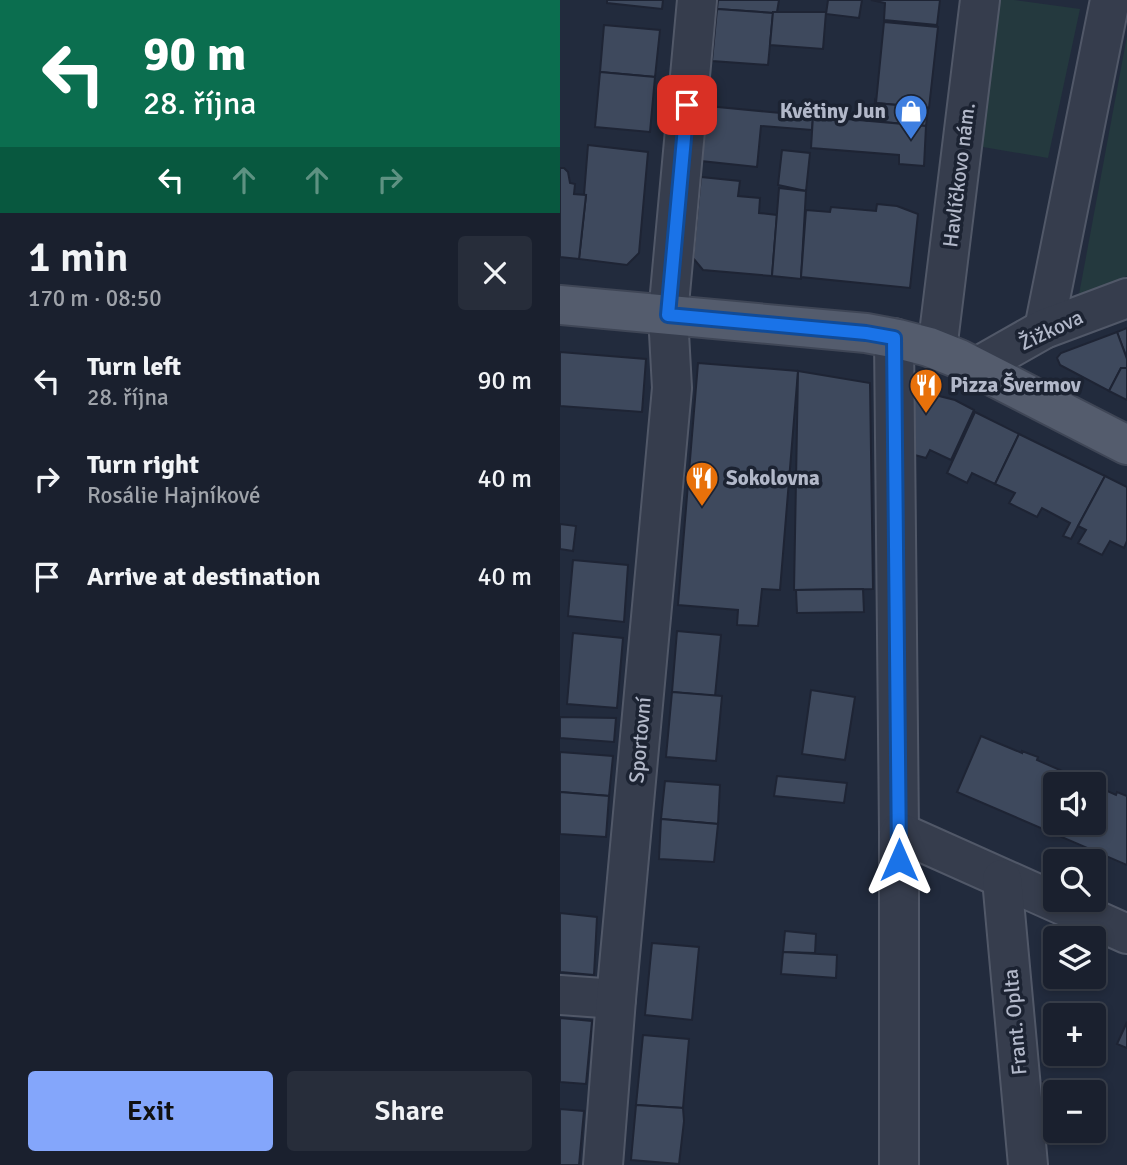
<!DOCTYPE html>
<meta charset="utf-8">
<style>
:root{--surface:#1a202e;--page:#272d3a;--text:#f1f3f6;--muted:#9fa3aa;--line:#383e4a;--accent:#84a6fb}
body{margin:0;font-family:Signika,sans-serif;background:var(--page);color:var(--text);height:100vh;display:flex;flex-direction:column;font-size:26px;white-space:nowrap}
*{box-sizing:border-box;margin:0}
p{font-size:23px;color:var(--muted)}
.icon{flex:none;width:38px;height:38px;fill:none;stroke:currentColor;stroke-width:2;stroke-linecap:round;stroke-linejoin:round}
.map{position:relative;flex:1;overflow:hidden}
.side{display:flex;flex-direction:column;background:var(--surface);width:560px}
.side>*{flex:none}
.hud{background:#0b6e4f;color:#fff;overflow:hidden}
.fabs{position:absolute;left:483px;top:772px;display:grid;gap:14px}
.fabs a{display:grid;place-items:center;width:63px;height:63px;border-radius:7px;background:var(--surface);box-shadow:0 4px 10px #0003,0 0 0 2px var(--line);font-size:35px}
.pin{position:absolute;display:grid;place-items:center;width:60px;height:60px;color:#fff;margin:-30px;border-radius:14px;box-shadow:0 4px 10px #0006}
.me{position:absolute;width:77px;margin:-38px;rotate:0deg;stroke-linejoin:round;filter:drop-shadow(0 0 5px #0008)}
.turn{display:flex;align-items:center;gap:24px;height:147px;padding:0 28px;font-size:32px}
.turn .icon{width:91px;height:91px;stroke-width:2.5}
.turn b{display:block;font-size:49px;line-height:60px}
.lanes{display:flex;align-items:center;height:66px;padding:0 28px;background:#0003;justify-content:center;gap:35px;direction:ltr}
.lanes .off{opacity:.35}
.round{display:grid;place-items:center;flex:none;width:74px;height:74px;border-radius:7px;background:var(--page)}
.summary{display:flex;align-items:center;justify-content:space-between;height:119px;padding:0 28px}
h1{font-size:42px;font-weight:600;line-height:52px}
.action{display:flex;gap:14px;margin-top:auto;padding:14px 28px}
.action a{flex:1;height:80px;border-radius:7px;background:var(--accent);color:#111;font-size:28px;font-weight:600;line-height:80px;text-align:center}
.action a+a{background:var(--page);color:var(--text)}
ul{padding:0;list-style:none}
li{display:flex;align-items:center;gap:21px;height:98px;padding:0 28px}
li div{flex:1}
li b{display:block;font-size:26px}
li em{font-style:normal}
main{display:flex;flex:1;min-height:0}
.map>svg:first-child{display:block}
.green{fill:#24393e}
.building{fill:#3e495d;stroke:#1e2434;stroke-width:2}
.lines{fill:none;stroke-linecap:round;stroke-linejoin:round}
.minor-casing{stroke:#515868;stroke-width:42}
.major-casing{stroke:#3f4656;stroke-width:42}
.minor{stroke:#363d4d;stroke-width:38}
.major{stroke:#545c6d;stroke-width:38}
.route-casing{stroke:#114b97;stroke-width:18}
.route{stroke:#1a73e8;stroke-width:12}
.labels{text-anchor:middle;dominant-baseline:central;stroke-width:7;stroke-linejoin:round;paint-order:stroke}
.poi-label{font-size:21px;font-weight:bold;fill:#b2b8c9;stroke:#1c2332;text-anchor:start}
.street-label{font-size:21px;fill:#b2b8c9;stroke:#1c2332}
</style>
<main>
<section class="side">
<div class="hud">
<div class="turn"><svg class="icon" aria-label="left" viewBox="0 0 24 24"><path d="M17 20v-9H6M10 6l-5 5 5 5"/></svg><div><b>90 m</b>28. října</div></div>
<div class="lanes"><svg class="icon" aria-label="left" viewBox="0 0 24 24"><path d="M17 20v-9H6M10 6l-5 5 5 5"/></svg><svg class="icon off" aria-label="ahead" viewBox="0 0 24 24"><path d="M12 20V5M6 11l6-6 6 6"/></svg><svg class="icon off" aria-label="ahead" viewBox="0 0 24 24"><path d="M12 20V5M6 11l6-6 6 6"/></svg><svg class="icon off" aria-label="right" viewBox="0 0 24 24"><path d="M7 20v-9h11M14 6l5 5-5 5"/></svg></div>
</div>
<div class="summary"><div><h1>1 min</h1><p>170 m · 08:50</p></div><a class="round"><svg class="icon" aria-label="close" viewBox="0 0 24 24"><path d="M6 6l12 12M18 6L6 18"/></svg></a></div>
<ul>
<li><svg class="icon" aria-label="left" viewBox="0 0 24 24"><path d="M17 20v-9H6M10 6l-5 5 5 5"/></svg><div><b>Turn left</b><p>28. října</p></div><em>90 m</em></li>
<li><svg class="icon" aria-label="right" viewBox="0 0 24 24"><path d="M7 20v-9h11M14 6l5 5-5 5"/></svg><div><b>Turn right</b><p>Rosálie Hajníkové</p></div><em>40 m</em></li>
<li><svg class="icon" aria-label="arrive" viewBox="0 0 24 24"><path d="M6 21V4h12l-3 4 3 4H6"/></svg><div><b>Arrive at destination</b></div><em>40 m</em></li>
</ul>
<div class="action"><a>Exit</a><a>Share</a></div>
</section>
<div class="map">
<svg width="567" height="1165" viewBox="0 0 567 1165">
<rect width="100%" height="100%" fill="#222b3d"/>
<g class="green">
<path d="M 435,0 L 454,0 L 520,9 L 488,158 L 417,146 Z"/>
<path d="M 567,36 L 567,276 L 518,300 Z"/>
</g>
<g class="building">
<path d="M 47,0 L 103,0 L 102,9 L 47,3 Z"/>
<path d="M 158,0 L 219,0 L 217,12 L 213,12 L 213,13 L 157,9 Z"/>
<path d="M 268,0 L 302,0 L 299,18 L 266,14 Z"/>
<path d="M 311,0 L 380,0 L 377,25 L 324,20 L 325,3 Z"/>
<path d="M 157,9 L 213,13 L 208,65 L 152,61 Z"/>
<path d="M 213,12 L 266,12 L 263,49 L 210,45 Z"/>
<path d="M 324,22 L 378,27 L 369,108 L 316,103 Z"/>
<path d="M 44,25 L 100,30 L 95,77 L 40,72 Z"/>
<path d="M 40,72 L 95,77 L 90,132 L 35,127 Z"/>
<path d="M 315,101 L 316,103 L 368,108 L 366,126 L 313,121 Z"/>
<path d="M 147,106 L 253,116 L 252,130 L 201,126 L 197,167 L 141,161 Z"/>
<path d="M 253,116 L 366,126 L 364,166 L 339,164 L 339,155 L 251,148 Z"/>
<path d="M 28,145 L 88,152 L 79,253 L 67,265 L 19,259 L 26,195 L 24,195 Z"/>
<path d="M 222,150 L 250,153 L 246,191 L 218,185 Z"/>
<path d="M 0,168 L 4,168 L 8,172 L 10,183 L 15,184 L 14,194 L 26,195 L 19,259 L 0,257 Z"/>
<path d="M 141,177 L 180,181 L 178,196 L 200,198 L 199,213 L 217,215 L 212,276 L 143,270 L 133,258 Z"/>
<path d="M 219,188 L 246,191 L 241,279 L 212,276 Z"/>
<path d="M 317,204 L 337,206 L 358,214 L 350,288 L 241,277 L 246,210 L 270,212 L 271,207 L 316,211 Z"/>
<path d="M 567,328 L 567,359 L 557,332 Z"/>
<path d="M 557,332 L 567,359 L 567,368 L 561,368 L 549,391 L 500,365 L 497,358 L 501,353 Z"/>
<path d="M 0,352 L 86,359 L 82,412 L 0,406 Z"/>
<path d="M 138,363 L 238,371 L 220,590 L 202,589 L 198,626 L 177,625 L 178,610 L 118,605 Z"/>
<path d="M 561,368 L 567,368 L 567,400 L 549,391 Z"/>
<path d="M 238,371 L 310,383 L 313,589 L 234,590 Z"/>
<path d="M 355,390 L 395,400 L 414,410 L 391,460 L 370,450 L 366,458 L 347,453 L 345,398 Z"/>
<path d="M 415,412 L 459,434 L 435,484 L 412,473 L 407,483 L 387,473 Z"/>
<path d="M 459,434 L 545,476 L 511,539 L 503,536 L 510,523 L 482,508 L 477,517 L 449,503 L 455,493 L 435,484 Z"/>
<path d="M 545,476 L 567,487 L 567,541 L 564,548 L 550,541 L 542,555 L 518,543 L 526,530 L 518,526 Z"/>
<path d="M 0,524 L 16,526 L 13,551 L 0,549 Z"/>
<path d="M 13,560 L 68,565 L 64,622 L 8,616 Z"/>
<path d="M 303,589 L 304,612 L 237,613 L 236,590 Z"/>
<path d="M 117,631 L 161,635 L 155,696 L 112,692 Z"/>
<path d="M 13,633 L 63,638 L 57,708 L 7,704 Z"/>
<path d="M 251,690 L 295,697 L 285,760 L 242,754 Z"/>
<path d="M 112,692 L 162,696 L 156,761 L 106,757 Z"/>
<path d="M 0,717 L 56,718 L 54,742 L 0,738 Z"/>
<path d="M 421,736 L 462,753 L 462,751 L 478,757 L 477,760 L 532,784 L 495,784 L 495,822 L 534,822 L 534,785 L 556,795 L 557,792 L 567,796 L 567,865 L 397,792 Z"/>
<path d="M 0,752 L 53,756 L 49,796 L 0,792 Z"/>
<path d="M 217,776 L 287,783 L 284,803 L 214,796 Z"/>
<path d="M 105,781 L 160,785 L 158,824 L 101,819 Z"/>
<path d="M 0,792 L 49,796 L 46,837 L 0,834 Z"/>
<path d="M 101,819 L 158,824 L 154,862 L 99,859 Z"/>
<path d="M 0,913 L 37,917 L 34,975 L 0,972 Z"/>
<path d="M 225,931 L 256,934 L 255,953 L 223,952 Z"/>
<path d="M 92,943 L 139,947 L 132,1020 L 85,1015 Z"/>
<path d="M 223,952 L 277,955 L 276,978 L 221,974 Z"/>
<path d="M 0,1018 L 32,1021 L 26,1084 L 0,1082 Z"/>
<path d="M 567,1022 L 567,1048 L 557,1044 Z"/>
<path d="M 83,1035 L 129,1039 L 123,1108 L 76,1105 Z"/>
<path d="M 481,1082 L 517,1083 L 518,1092 L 495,1092 L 495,1121 L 485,1122 Z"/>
<path d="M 76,1105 L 123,1108 L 124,1121 L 119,1164 L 71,1160 Z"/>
<path d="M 0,1109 L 24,1111 L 19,1165 L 0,1165 Z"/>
</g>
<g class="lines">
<defs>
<g id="minor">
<path d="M 484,329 L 550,0"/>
<path d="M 334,338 L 339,832 L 339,1165"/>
<path d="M 377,350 L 420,0"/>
<path d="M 417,367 L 484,329 L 567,298"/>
<path d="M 339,832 L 567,934"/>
<path d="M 442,879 L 468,1165"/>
<path d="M 0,995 L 56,999"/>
<path d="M 43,1165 L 56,999 L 112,388 L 108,315 L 137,0"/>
</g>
<path id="major" d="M 0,305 L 306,333 L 338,339 L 369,347 L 399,359 L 567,445"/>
</defs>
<use href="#minor" class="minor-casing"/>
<use href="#major" class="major-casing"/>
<use href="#minor" class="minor"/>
<use href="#major" class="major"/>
</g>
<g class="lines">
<defs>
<path id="route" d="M 127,105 L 108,315 L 306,333 L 334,338 L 339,860"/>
</defs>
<use href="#route" class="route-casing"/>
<use href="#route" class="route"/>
</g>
<defs>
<symbol id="shop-pin" viewBox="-11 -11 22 30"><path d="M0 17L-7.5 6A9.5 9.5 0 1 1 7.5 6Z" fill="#3f7fe0" stroke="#1c2332"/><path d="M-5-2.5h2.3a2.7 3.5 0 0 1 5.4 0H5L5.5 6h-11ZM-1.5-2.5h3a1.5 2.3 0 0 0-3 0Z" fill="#fff"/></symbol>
<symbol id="restaurant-pin" viewBox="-11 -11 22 30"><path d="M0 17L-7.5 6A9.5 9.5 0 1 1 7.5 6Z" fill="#e8710a" stroke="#1c2332"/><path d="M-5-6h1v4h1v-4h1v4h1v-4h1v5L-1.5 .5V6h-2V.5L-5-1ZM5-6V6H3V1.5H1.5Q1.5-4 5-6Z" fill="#fff"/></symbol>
</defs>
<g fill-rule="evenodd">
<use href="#shop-pin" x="332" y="92" width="38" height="52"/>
<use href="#restaurant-pin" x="347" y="366" width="38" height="52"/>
<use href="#restaurant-pin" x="123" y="459" width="38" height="52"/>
</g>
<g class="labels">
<g class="poi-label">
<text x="326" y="111" text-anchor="end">Květiny Jun</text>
<text x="390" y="385">Pizza Švermov</text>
<text x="166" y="478">Sokolovna</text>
</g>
<g class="street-label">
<text transform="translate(399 175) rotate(-83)">Havlíčkovo nám.</text>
<text transform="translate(491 330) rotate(-25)">Žižkova</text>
<text transform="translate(80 740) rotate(-85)">Sportovní</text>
<text transform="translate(455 1022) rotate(-95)">Frant. Oplta</text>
</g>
</g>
</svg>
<div class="fabs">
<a><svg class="icon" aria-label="sound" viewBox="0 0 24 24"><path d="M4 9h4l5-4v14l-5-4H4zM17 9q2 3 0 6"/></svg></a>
<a><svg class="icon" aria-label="search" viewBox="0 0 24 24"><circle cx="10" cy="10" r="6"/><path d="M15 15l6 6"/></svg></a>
<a><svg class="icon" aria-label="layers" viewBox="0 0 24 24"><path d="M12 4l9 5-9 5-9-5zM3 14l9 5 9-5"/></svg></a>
<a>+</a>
<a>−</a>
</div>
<div class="pin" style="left:127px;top:105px;background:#d93025"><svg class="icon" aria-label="arrive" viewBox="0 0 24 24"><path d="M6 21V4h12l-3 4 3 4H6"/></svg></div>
<svg class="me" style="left:339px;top:860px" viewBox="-20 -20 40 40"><path d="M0-17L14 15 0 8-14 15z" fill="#1a73e8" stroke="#fff" stroke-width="4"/></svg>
</div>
</main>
